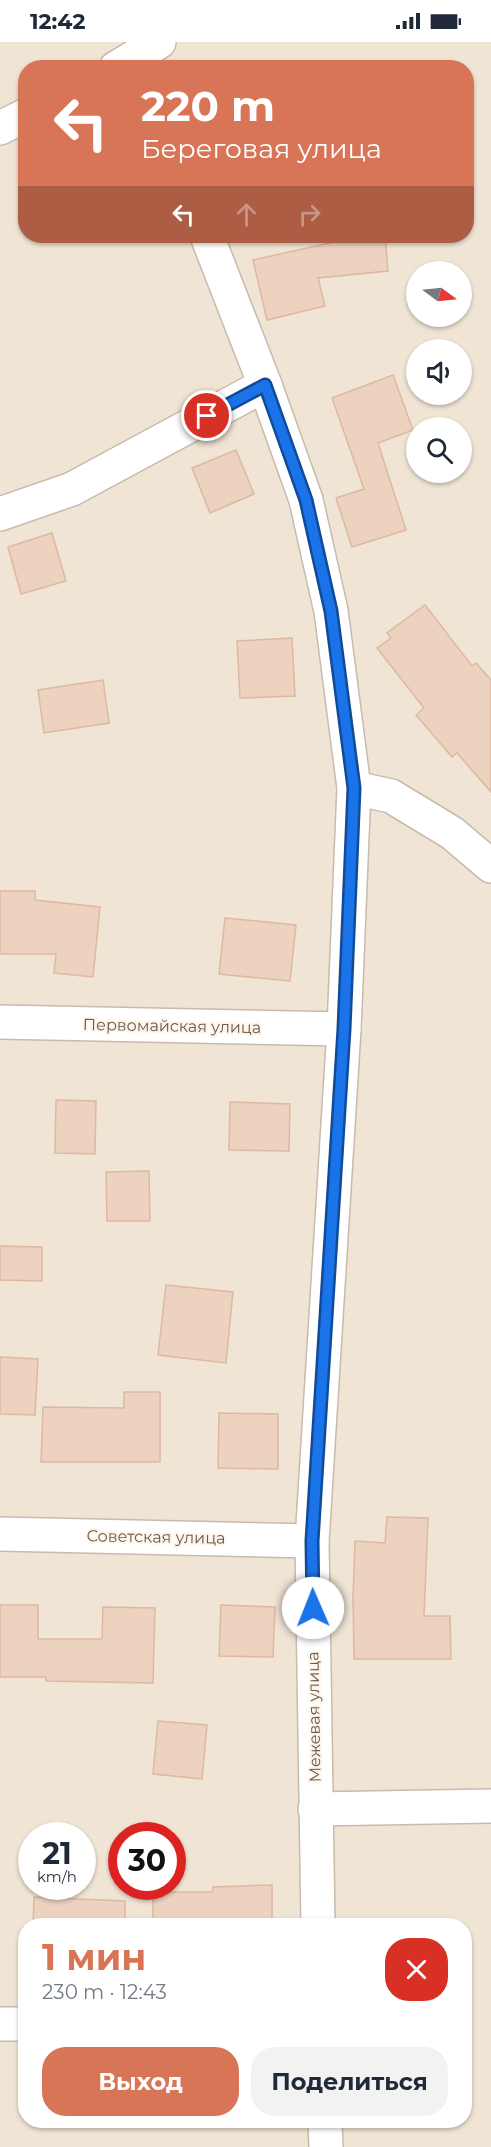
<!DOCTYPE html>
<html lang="ru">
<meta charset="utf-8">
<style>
:root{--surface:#fff;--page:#f2f2f3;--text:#1f2937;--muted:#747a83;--accent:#d77556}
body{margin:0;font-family:Montserrat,sans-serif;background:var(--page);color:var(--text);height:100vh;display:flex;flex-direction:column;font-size:22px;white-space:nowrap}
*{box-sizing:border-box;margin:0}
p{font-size:20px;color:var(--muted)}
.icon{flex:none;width:33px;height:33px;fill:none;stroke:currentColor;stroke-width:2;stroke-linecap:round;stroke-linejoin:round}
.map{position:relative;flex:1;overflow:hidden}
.sheet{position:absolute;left:18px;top:1876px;width:454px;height:210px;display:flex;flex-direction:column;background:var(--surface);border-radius:24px;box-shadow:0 2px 4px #0004}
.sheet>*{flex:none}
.top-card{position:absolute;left:18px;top:18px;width:456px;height:183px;border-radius:24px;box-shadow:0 2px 4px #0004;background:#d77556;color:#fff;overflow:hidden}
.needle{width:39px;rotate:105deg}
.fabs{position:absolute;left:406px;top:219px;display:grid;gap:12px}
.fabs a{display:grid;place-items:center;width:66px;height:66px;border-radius:50%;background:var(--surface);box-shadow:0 2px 4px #0004;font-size:30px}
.speed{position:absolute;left:18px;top:1780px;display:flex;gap:12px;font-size:30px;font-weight:700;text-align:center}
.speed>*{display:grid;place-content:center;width:78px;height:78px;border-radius:50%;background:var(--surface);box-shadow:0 2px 4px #0004;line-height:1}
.speed small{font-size:15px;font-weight:400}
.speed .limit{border:9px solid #d22;background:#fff;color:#111}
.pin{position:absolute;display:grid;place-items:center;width:51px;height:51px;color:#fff;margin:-26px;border:3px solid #fff;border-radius:50%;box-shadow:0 2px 6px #0007}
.me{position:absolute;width:66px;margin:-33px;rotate:359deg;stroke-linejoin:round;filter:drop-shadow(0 0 4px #0008)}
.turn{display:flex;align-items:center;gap:21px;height:126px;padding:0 24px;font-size:27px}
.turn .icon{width:78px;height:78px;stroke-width:2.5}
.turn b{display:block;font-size:42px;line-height:51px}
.lanes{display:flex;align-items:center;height:57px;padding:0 24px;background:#0003;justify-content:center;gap:30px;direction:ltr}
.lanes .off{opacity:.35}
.round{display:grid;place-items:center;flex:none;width:63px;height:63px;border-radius:24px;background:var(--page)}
.summary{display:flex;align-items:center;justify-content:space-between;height:102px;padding:0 24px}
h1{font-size:36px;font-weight:700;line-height:45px;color:var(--accent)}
.cta{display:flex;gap:12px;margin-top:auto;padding:12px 24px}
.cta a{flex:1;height:69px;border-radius:24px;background:var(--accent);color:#fff;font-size:24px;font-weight:700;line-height:69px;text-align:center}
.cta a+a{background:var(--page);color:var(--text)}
.status{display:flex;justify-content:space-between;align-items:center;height:42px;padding:0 30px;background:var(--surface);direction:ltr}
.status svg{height:16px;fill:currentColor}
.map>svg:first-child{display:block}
.residential{fill:#f0e4d4;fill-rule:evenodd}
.building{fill:#ecd2bf;stroke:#ddb9a1;stroke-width:1.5}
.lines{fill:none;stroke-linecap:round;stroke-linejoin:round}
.minor-casing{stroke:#c9baac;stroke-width:36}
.minor{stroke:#fff;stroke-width:33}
.route-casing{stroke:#114b97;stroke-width:15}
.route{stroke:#1a73e8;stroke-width:10}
.labels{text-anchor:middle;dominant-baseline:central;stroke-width:4.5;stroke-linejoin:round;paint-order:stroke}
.street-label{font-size:16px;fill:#6f5a4d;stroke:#fdf6ea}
</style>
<div class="status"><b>12:42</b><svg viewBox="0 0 49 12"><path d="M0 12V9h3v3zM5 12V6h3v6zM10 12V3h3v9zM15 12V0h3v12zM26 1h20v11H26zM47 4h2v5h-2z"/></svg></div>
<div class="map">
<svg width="491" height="2105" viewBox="0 0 491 2105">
<rect width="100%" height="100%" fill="#faf2e5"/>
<path class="residential" d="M 0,0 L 491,0 L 491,2105 L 0,2105 ZM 26,26 L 466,26 L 466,194 L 26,194 ZM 417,230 L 462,230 L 462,274 L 417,274 ZM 417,308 L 462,308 L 462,352 L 417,352 ZM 417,386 L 462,386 L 462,430 L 417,430 ZM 32,1794 L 82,1794 L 82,1845 L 32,1845 ZM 122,1794 L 172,1794 L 172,1845 L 122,1845 ZM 26,1884 L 465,1884 L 465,2079 L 26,2079 Z"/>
<g class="building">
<path d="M 361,194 L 385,194 L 388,229 L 318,236 L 325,264 L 267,278 L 253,218 Z"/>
<path d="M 393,333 L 413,388 L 378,401 L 406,488 L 352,505 L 336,456 L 364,447 L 332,356 Z"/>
<path d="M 236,408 L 254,452 L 210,471 L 192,426 Z"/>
<path d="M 52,491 L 66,539 L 21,552 L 8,505 Z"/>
<path d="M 425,563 L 472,624 L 476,621 L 491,638 L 491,750 L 457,711 L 452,715 L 416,673 L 424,666 L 377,606 L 391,596 L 387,591 Z"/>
<path d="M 292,596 L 295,654 L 240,656 L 237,599 Z"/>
<path d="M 103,638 L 109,681 L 44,691 L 38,648 Z"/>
<path d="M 0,849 L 35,849 L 35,858 L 100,865 L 93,935 L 54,931 L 56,912 L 0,912 Z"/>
<path d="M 225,876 L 296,883 L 290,939 L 219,932 Z"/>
<path d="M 56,1058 L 96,1059 L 95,1112 L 55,1111 Z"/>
<path d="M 230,1060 L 290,1062 L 289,1109 L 229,1108 Z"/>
<path d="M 149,1129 L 150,1179 L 107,1179 L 106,1130 Z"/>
<path d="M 0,1204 L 42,1205 L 42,1239 L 0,1238 Z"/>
<path d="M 166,1243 L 233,1250 L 226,1321 L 158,1313 Z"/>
<path d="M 0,1315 L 38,1317 L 35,1373 L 0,1372 Z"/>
<path d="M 124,1350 L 160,1350 L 160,1420 L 41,1420 L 43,1365 L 124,1366 Z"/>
<path d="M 219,1371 L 278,1372 L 278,1427 L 218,1426 Z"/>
<path d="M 387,1475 L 428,1476 L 424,1574 L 450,1574 L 451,1617 L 354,1617 L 353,1555 L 355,1499 L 385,1501 Z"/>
<path d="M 0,1563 L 38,1563 L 38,1597 L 102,1597 L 103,1565 L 155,1566 L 153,1641 L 46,1639 L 46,1635 L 0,1635 Z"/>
<path d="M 221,1563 L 275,1565 L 273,1615 L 219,1614 Z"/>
<path d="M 158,1679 L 207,1683 L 202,1737 L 153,1732 Z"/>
<path d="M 272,1843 L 272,1884 L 153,1884 L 153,1850 L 213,1850 L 213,1845 Z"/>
<path d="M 34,1855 L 125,1859 L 125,1884 L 33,1884 Z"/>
</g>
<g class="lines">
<defs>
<g id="minor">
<path d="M 116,26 L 159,0"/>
<path d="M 0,86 L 26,73"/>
<path d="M 207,194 L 265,343 L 306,458 L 331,569 L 354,746 L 344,987 L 312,1499 L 318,1884"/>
<path d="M 0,472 L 72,447 L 265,343"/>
<path d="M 354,746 L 391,754 L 452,791 L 491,824"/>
<path d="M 0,980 L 344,987"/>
<path d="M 0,1492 L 312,1499"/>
<path d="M 315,1767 L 491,1764"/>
<path d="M 0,1982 L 26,1982"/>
<path d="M 325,2079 L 326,2105"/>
</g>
</defs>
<use href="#minor" class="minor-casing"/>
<use href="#minor" class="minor"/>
</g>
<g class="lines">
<defs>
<path id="route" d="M 207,374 L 265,343 L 306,458 L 331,569 L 354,746 L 344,987 L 312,1499 L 313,1566"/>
</defs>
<use href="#route" class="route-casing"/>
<use href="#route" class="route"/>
</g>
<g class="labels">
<g class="street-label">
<text transform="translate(172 984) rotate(1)">Первомайская улица</text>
<text transform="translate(156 1495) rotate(1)">Советская улица</text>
<text transform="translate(314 1675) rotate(-91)">Межевая улица</text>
</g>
</g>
</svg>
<div class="fabs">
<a><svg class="needle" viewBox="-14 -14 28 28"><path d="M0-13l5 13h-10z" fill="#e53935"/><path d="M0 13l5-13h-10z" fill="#747a83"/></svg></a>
<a><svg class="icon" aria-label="sound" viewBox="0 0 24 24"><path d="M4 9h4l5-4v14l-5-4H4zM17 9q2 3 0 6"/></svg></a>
<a><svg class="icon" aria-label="search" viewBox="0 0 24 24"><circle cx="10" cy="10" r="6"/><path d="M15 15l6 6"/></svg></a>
</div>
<div class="speed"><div>21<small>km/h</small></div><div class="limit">30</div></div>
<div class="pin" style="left:207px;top:374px;background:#d93025"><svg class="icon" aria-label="arrive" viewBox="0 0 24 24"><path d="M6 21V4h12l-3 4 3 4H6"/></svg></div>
<svg class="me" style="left:313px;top:1566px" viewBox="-20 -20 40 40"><circle r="19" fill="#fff"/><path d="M0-13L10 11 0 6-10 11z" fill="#1a73e8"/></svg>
<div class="top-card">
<div class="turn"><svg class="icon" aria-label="left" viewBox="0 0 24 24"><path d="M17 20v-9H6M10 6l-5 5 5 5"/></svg><div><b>220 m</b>Береговая улица</div></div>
<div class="lanes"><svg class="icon" aria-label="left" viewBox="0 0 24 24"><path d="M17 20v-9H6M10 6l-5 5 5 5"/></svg><svg class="icon off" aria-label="ahead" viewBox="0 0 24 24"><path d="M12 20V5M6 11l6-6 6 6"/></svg><svg class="icon off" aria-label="right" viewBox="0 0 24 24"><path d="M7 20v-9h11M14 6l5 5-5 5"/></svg></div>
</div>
<section class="sheet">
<div class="summary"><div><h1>1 мин</h1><p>230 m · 12:43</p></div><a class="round" style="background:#d93025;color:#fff"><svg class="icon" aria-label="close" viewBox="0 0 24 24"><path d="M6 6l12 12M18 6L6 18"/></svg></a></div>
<div class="cta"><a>Выход</a><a>Поделиться</a></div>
</section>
</div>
